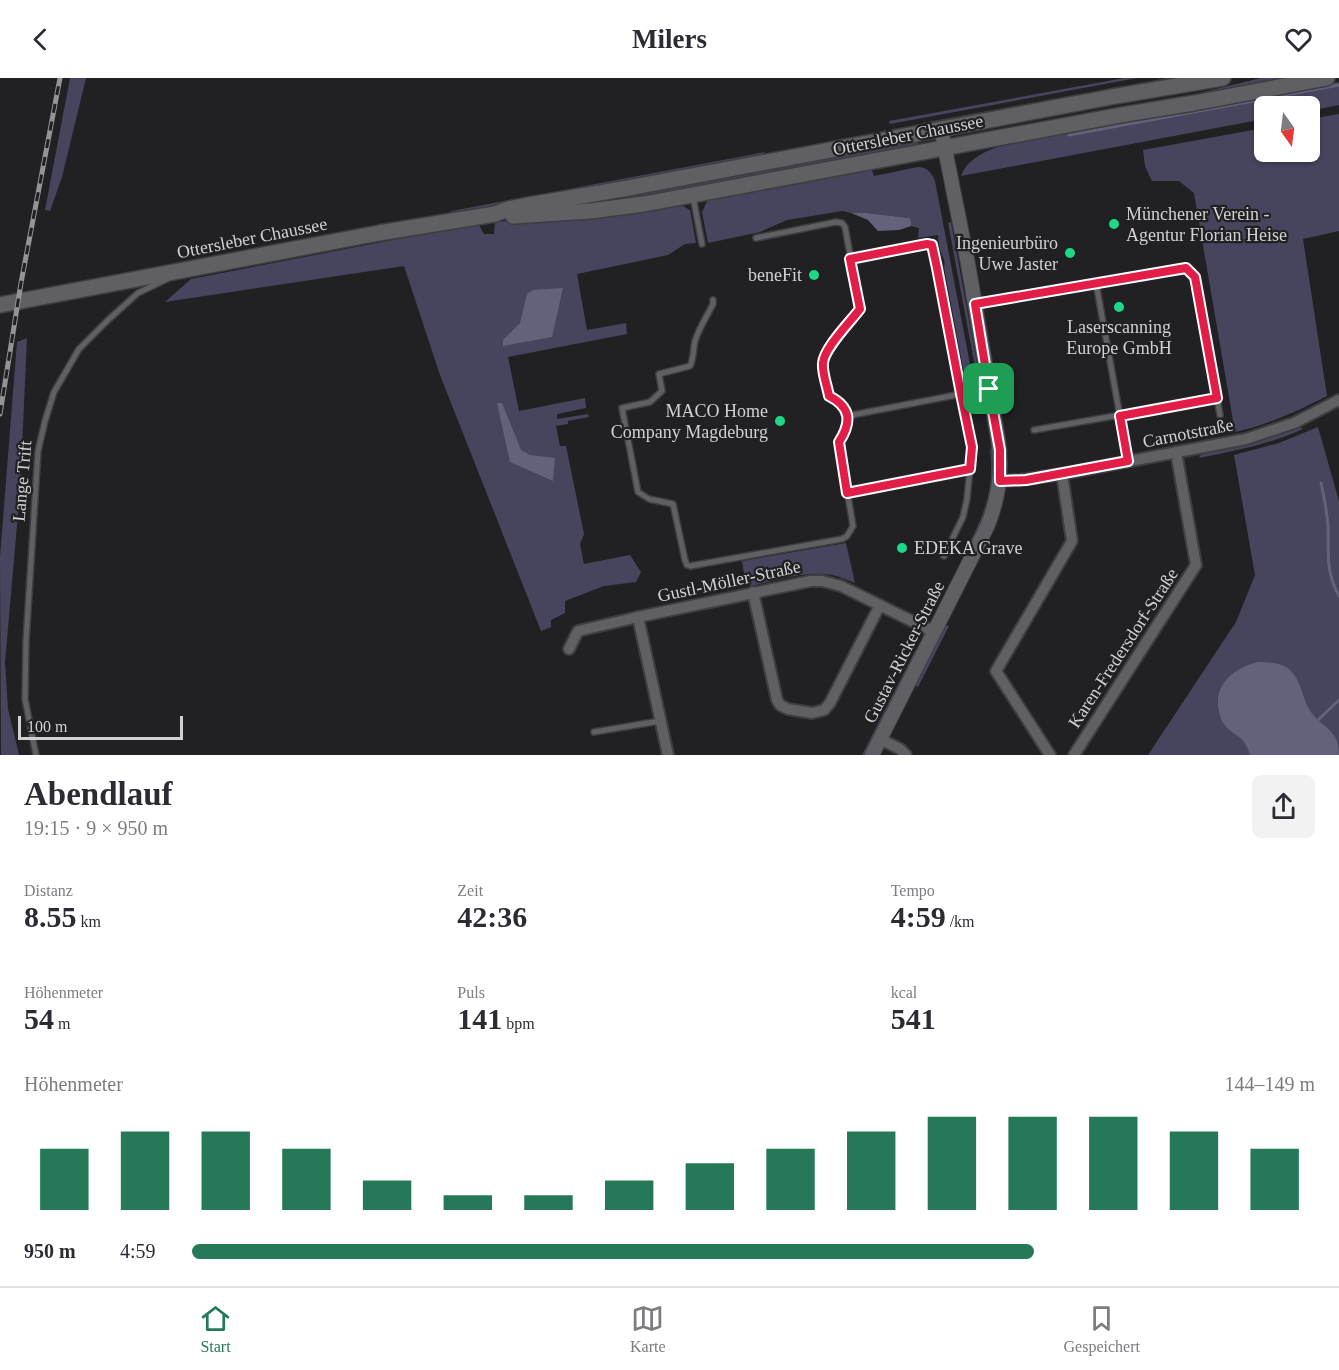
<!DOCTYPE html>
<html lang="de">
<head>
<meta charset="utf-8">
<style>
  :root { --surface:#fff; --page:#f2f2f3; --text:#2b2b33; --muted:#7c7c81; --line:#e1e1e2; --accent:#257959 }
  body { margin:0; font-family:"Times New Roman",serif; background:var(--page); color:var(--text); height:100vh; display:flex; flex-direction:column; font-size:22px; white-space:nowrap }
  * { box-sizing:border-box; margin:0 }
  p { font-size:20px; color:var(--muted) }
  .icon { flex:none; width:33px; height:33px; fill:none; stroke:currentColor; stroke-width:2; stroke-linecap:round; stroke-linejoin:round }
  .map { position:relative; height:677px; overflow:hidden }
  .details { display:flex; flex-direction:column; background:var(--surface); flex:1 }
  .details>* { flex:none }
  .needle { width:39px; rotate:166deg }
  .buttons { position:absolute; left:1254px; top:18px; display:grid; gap:12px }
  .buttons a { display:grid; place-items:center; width:66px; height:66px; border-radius:9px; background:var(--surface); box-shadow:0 2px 4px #0004; font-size:30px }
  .scale { position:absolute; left:18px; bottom:15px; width:165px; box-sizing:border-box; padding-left:6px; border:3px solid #d1d1d3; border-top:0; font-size:16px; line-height:21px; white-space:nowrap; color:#d1d1d3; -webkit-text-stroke:4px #212124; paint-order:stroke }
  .pin { position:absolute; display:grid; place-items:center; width:51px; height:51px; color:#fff; margin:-26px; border-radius:12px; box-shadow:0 3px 9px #0006 }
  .round { display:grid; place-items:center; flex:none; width:63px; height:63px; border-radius:9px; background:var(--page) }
  .headline { display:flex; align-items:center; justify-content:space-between; height:102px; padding:0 24px }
  h1 { font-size:33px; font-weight:700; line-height:45px }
  .metrics { display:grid; grid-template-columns:repeat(3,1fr); gap:9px; height:102px; padding:6px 24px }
  .metrics div { display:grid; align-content:center }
  .metrics b { font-size:30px; font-weight:700 }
  .metrics small { font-size:16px; font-weight:400 }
  .metrics p { font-size:16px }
  .chart { height:168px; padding:12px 24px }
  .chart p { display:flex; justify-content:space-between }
  .chart svg { width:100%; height:108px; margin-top:6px; stroke:var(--accent); stroke-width:6 }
  ul { padding:0 24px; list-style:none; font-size:20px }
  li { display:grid; grid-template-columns:96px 72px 1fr; align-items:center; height:45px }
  li i { height:15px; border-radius:8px; background:var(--accent) }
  header { display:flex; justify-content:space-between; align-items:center; height:78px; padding:0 24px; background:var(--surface); font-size:27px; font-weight:700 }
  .tab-bar { display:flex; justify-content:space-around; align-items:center; height:84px; border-top:2px solid var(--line); background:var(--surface); font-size:16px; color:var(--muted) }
  .tab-bar a { display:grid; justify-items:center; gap:3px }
  .tab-bar .on { color:var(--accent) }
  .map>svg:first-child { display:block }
  .green { fill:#47455d }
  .water { fill:#64617c }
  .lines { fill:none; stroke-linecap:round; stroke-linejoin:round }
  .stream { stroke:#64617c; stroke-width:3 }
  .service-casing { stroke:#3e3e40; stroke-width:8 }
  .minor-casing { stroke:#3e3e40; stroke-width:14 }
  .tertiary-casing { stroke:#3e3e40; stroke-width:16 }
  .secondary-casing { stroke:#3e3e40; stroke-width:18 }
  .service { stroke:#606064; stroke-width:5 }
  .minor { stroke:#606064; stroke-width:10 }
  .tertiary { stroke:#606064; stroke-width:14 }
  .secondary { stroke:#606064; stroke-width:15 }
  .rail-casing { stroke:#949496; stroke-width:5 }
  .rail { stroke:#212124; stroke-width:3; stroke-dasharray:9; stroke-linecap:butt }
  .route-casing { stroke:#fff; stroke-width:12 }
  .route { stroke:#e11d48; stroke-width:8 }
  .poi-dot { fill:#1ed887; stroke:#212124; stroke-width:2 }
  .labels { text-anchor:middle; stroke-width:4.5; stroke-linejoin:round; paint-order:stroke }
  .street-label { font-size:18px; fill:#d1d1d3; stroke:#212124 }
  .poi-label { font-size:18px; fill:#d1d1d3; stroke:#212124; text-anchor:end }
</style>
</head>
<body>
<header><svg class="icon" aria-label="back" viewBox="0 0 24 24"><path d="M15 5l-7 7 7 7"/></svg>Milers<svg class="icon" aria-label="heart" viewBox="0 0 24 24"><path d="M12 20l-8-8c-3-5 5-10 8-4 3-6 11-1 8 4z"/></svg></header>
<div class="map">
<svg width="1339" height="677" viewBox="0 0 1339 677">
  <rect width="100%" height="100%" fill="#212124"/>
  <g class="green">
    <polygon points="70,0 86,0 62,99 50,133 45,132"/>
    <polygon points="1124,0 1137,0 890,46 889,43"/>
    <polygon points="1168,0 1191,0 922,49 922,45"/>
    <polygon points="1261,0 1296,0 966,59 1096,33 1187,18"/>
    <path d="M1339,4v23l-29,6v-5h-46v13l-303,57c7,-19 30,-28 49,-32l2,-3 171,-30z"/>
    <path d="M1339,36v117l-36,8 24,157c-29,15 -60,29 -92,36l-41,-239 -15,-12h-27l-7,-15 -2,-16 121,-22v24h46v-33z"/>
    <polygon points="917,61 919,69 606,126 539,130"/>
    <polygon points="765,74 761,79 449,138 446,136 452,133"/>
    <path d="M918,89c9,0 14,6 17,14l38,199 -7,4 -22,-117c2,-7 -2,-11 -4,-17 -1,-5 -2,-10 -2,-15l-20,3 1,-10 -8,-2v-5l-3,-3 -40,-5h-17l-9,-2 -55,9 -27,12 -52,11 -6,-31 6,-13 163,-31 3,8z"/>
    <polygon points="681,127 690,132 696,165 685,166 668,177 577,196 587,252 626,245 627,256 508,279 519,333 585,320 586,330 557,336 557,341 588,336 589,339 568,343 568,346 556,348 560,368 566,368 584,456 580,466 584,486 630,477 641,494 636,504 604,508 565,523 565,535 551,542 551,549 541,553 440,297 404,188 165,224 191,201 418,157 432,153 479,147 484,156 494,156 495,144"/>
    <polygon points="951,144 978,291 978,296 976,294 948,145"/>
    <polygon points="27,260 20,413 5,584 8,631 19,677 1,677 0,479 17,264"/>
    <path d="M1300,349l3,2c-33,15 -68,22 -104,29l3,-5c34,-6 66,-13 98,-26z"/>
    <polygon points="1318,349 1339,423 1339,677 1148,677 1236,544 1255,497 1234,377 1279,365"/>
    <path d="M992,370c4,17 1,47 -6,64 -5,15 -13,29 -19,43l-3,-1c19,-37 31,-62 26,-105z"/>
    <path d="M846,465l9,40c-10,-4 -21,-9 -32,-9 -22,-2 -50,7 -72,12l-6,-7 -3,-18z"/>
    <polygon points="945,547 949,548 918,609 915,607"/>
    <polygon points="916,571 915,579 865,677 862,677"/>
  </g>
  <g class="water">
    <polygon points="851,135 867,135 909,140 911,143 911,148 899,152 878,153 868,142"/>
    <polygon points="563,210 552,259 503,268 503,262 520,245 527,216 533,212"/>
    <polygon points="497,325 502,325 521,372 530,377 555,380 553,403 510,384"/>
    <path d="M1258,584c11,0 24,1 32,8 11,10 12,27 19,39 12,20 30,18 30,46h-89c-7,-23 -16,-17 -26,-31 -4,-5 -5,-12 -6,-18 -2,-25 19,-39 40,-44z"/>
  </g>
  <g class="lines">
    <g class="stream">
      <polyline points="1069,57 1339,7"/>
      <path d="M1321,405c3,14 6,29 7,43 1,28 -3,44 11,70"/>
      <polyline points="1318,642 1339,622"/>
    </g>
    <g class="service-casing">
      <g id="service">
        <polyline points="693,119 702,166"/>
        <polyline points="851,181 927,166 930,166 933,170 972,369 967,421 963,439 944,478"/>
        <polyline points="1096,205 1128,383"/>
        <path d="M713,222v4c-6,12 -14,24 -18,37 -2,9 -1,17 -5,25l-31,8 3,17 -12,11 -28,6 16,84 11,7 24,5 12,56 2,5 3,1 152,-27 5,-3 6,-10 -14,-84c13,-19 12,-35 -10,-46 -2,-11 -7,-23 -6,-33 1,-15 28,-42 37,-54l-15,-82 -3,-4 -6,-1 -80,16"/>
        <polyline points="977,226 1186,190 1195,199 1217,320 1034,352"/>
        <polyline points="1217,320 1220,337"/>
        <polyline points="847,338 987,311"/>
        <polyline points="847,415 971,391"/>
        <polyline points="594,654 660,643"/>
        <polyline points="36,677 25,621 26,563 38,373 45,343 54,314 79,271 108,242 138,215 167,201"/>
      </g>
    </g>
    <g class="minor-casing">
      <g id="minor">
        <polyline points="1000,403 1020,402 1062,396 1246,361 1294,345 1339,322"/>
        <polyline points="753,514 777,622 780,627 788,631 812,635 824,632 830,625 880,527"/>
        <polyline points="638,539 668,677"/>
        <polyline points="569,571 578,553 638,539 811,503 822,503 841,508 934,554"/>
        <polyline points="880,661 900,671 906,677"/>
        <polyline points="1050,677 996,593 1072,463 1062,396"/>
        <polyline points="1074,677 1196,487 1176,374"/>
      </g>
    </g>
    <g class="tertiary-casing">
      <path id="tertiary" d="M872,677l115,-228c12,-29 16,-57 11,-88l-30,-175 -27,-135"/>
    </g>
    <g class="secondary-casing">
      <g id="secondary">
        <polyline points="513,138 590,133 644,126 1121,37 1194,25 1327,0"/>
        <polyline points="0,227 379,155 495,136 508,131 528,127 623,111 1111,19 1223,0"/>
      </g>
    </g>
    <use href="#service" class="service"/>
    <use href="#minor" class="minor"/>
    <use href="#tertiary" class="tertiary"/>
    <use href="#secondary" class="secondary"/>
    <g class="rail-casing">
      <polyline id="rail" points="0,336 21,205 60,0"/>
    </g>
    <use href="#rail" class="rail"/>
  </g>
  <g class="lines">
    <g class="route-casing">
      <path id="route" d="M989,311l11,61v31l26,-1 102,-19 -8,-45 97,-18 -22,-121 -9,-9 -211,36 14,85 -28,5 -24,-126 -5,-23 -5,-1 -77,15 10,50c-9,12 -36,39 -37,54 -1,10 4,22 6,33 22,11 23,26 10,46l8,51 123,-24 2,-22 -11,-53 28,-5"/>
    </g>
    <use href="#route" class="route"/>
  </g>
  <g class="poi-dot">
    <circle cx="1114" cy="146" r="6"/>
    <circle cx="1070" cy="175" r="6"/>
    <circle cx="814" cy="197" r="6"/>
    <circle cx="1119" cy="229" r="6"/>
    <circle cx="780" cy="343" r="6"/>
    <circle cx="902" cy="470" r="6"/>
  </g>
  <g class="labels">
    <g class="street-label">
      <text transform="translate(908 57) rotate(-11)" y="6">Ottersleber Chaussee</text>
      <text transform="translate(252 160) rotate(-11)" y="6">Ottersleber Chaussee</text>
      <text transform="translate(1188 355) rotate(-11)" y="6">Carnotstraße</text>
      <text transform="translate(22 403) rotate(-85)" y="6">Lange Trift</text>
      <text transform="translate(729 503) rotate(-12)" y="6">Gustl-Möller-Straße</text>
      <text transform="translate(1123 570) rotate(-57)" y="6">Karen-Fredersdorf-Straße</text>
      <text transform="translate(904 574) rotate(-63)" y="6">Gustav-Ricker-Straße</text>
    </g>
    <g class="poi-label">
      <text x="1126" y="142" text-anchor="start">Münchener Verein -<tspan x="1126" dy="21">Agentur Florian Heise</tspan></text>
      <text x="1058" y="171">Ingenieurbüro<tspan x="1058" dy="21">Uwe Jaster</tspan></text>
      <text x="802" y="203">beneFit</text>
      <text x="1119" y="255" text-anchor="middle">Laserscanning<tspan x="1119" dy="21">Europe GmbH</tspan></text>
      <text x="768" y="339">MACO Home<tspan x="768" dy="21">Company Magdeburg</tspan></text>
      <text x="914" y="476" text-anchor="start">EDEKA Grave</text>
    </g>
  </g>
</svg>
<div class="buttons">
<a><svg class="needle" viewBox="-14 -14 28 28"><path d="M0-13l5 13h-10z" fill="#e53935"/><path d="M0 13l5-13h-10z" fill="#7c7c81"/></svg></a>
</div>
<div class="scale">100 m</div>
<div class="pin" style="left:989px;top:311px;background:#1e9e55"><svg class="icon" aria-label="arrive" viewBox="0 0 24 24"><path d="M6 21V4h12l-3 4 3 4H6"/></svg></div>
</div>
<section class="details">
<div class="headline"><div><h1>Abendlauf</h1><p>19:15 · 9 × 950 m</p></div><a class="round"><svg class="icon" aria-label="share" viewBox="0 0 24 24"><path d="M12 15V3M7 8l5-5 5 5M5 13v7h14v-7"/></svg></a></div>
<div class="metrics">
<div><p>Distanz</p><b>8.55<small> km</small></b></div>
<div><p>Zeit</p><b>42:36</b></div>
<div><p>Tempo</p><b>4:59<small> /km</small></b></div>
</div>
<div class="metrics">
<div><p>Höhenmeter</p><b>54<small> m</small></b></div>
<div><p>Puls</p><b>141<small> bpm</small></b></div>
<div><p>kcal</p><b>541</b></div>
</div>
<div class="chart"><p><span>Höhenmeter</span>144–149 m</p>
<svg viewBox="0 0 160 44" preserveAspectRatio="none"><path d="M5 44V19M15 44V12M25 44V12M35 44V19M45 44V32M55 44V38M65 44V38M75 44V32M85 44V25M95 44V19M105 44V12M115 44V6M125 44V6M135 44V6M145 44V12M155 44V19"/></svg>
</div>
<ul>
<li><b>950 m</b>4:59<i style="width:75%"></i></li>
</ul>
</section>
<nav class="tab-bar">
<a class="on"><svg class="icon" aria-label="home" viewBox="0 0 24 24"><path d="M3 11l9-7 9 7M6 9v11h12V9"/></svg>Start</a>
<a><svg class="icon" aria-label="map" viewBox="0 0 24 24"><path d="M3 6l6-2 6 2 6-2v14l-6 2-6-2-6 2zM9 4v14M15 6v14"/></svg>Karte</a>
<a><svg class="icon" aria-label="saved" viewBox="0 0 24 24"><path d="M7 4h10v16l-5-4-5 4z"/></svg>Gespeichert</a>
</nav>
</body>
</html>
